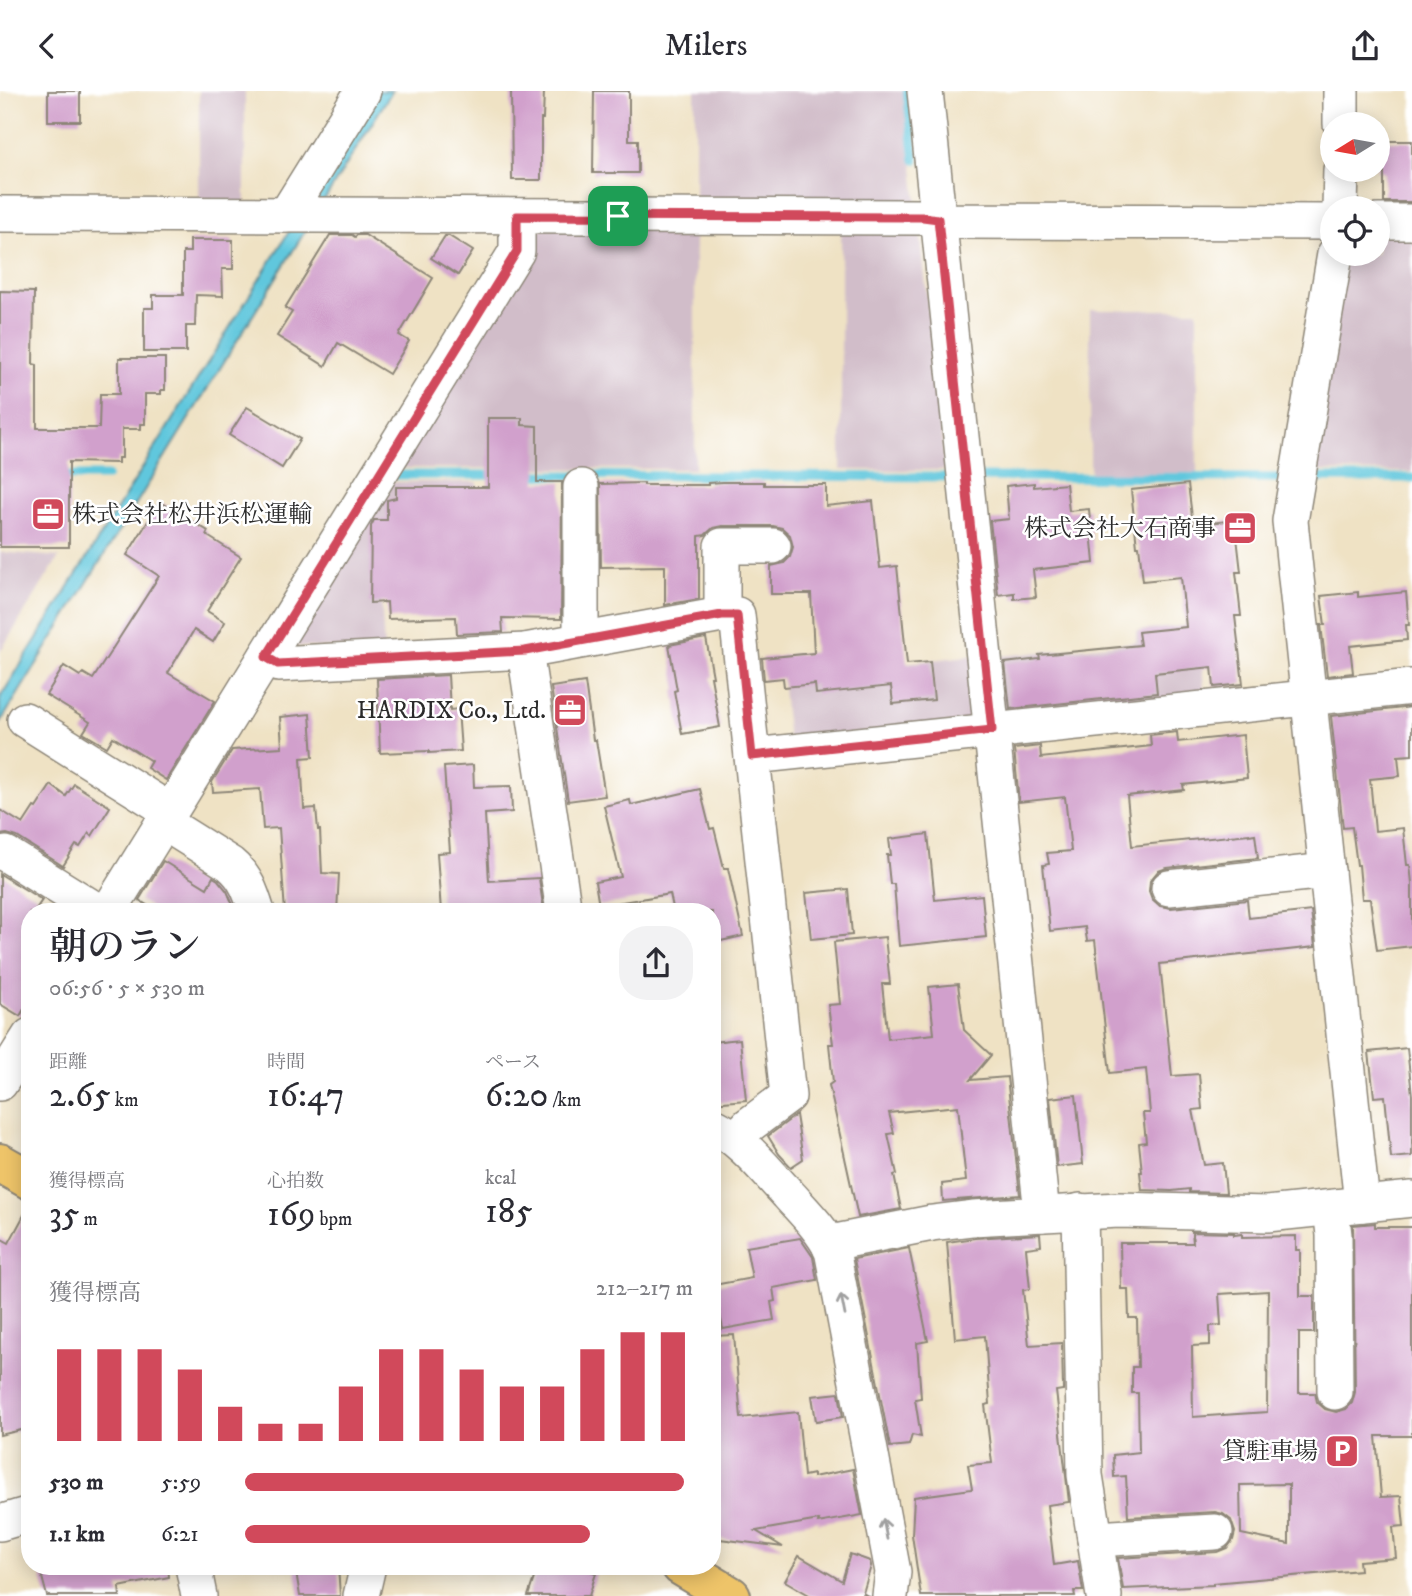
<!DOCTYPE html>
<html lang="ja">
<head>
<meta charset="utf-8">
<style>
  :root { --surface:#fff; --page:#f2f2f3; --text:#2b2b33; --muted:#7c7c81; --accent:#d1495b }
  body { margin:0; font-family:"IM FELL DW Pica","Noto Serif JP",serif; background:var(--page); color:var(--text); height:100vh; display:flex; flex-direction:column; font-size:26px; white-space:nowrap }
  * { box-sizing:border-box; margin:0 }
  p { font-size:23px; color:var(--muted) }
  .icon { flex:none; width:38px; height:38px; fill:none; stroke:currentColor; stroke-width:2; stroke-linecap:round; stroke-linejoin:round }
  .map { position:relative; flex:1; overflow:hidden }
  .sheet { position:absolute; left:21px; top:812px; width:700px; height:672px; display:flex; flex-direction:column; background:var(--surface); border-radius:28px; box-shadow:0 4px 18px #0003 }
  .sheet>* { flex:none }
  .needle { width:46px; rotate:259deg }
  .fabs { position:absolute; left:1320px; top:21px; display:grid; gap:14px }
  .fabs a { display:grid; place-items:center; width:70px; height:70px; border-radius:50%; background:var(--surface); box-shadow:0 4px 18px #0003; font-size:35px }
  .pin { position:absolute; display:grid; place-items:center; width:60px; height:60px; color:#fff; margin:-30px; border-radius:14px; box-shadow:0 4px 10px #0006 }
  .round { display:grid; place-items:center; flex:none; width:74px; height:74px; border-radius:28px; background:var(--page) }
  .summary { display:flex; align-items:center; justify-content:space-between; height:119px; padding:0 28px }
  h1 { font-size:38px; font-weight:600; line-height:52px }
  .figures { display:grid; grid-template-columns:repeat(3,1fr); gap:10px; height:119px; padding:7px 28px }
  .figures div { display:grid; align-content:center }
  .figures b { font-size:35px; font-weight:600 }
  .figures small { font-size:19px; font-weight:400 }
  .figures p { font-size:19px }
  .chart { height:196px; padding:14px 28px }
  .chart p { display:flex; justify-content:space-between }
  .chart svg { width:100%; height:126px; margin-top:7px; stroke:var(--accent); stroke-width:6 }
  ul { padding:0 28px; list-style:none; font-size:23px }
  li { display:grid; grid-template-columns:112px 84px 1fr; align-items:center; height:52px }
  li i { height:18px; border-radius:9px; background:var(--accent) }
  header { display:flex; justify-content:space-between; align-items:center; height:91px; padding:0 28px; background:var(--surface); font-size:32px; font-weight:600 }
  .map>svg:first-child { display:block }
  .industrial { fill:#d1bdc9 }
  .water { fill:#60c7dd; stroke:#467984; stroke-width:2 }
  .lines { fill:none; stroke-linecap:round; stroke-linejoin:round }
  .stream { stroke:#60c7dd; stroke-width:9 }
  .building { fill:#d1a0cc; fill-rule:evenodd }
  .minor-casing { stroke:#8d8678; stroke-width:38 }
  .highway-casing { stroke:#8d8678; stroke-width:42 }
  .minor { stroke:#fff; stroke-width:35 }
  .highway { stroke:#eec469; stroke-width:38 }
  .oneway { stroke:#a0a0a0 }
  .route-casing { stroke:#fff; stroke-width:14 }
  .route { stroke:#d1495b; stroke-width:9 }
  .labels { text-anchor:middle; stroke-width:5; stroke-linejoin:round; paint-order:stroke }
  .poi-label { font-size:24px; fill:#2b2b2b; stroke:#fff; text-anchor:end }
</style>
</head>
<body>
<header><svg class="icon" aria-label="back" viewBox="0 0 24 24"><path d="M15 5l-7 7 7 7"/></svg>Milers<svg class="icon" aria-label="share" viewBox="0 0 24 24"><path d="M12 15V3M7 8l5-5 5 5M5 13v7h14v-7"/></svg></header>
<div class="map">
<svg width="1412" height="1505" viewBox="0 0 1412 1505">
  <rect width="100%" height="100%" fill="#fff"/>
  <filter id="ink" filterUnits="userSpaceOnUse"><feTurbulence type="fractalNoise" baseFrequency=".0143" numOctaves="2"/><feDisplacementMap in="SourceGraphic" scale="14" xChannelSelector="R" yChannelSelector="G"/><feConvolveMatrix kernelMatrix="1 2 1 2 8 2 1 2 1" color-interpolation-filters="sRGB"/></filter>
  <filter id="wash" filterUnits="userSpaceOnUse"><feTurbulence type="fractalNoise" baseFrequency=".00686" numOctaves="4" result="noise"/><feDisplacementMap in="SourceGraphic" scale="28" xChannelSelector="R" yChannelSelector="G"/><feGaussianBlur stdDeviation="1.57" result="paint"/><feColorMatrix in="noise" values="0 0 0 0 0 0 0 0 0 0 0 0 0 0 0 0 0 1.4 0 .05"/><feComposite in="paint" operator="in"/></filter>
  <g filter="url(#wash)">
    <rect width="100%" height="100%" fill="#efe2c4"/>
    <g class="industrial">
      <rect x="199" y="0" width="46" height="113"/>
      <polygon points="695,0 905,0 917,113 695,112"/>
      <polygon points="538,138 695,138 695,378 395,377 538,146"/>
      <polygon points="841,139 920,139 945,379 841,379"/>
      <polygon points="1377,144 1412,144 1412,381 1309,380 1346,163 1377,163"/>
      <rect x="1090" y="219" width="107" height="163"/>
      <polygon points="387,391 477,391 477,480 380,485 384,559 285,555"/>
      <polygon points="0,461 59,466 0,561"/>
      <polygon points="1198,533 1205,607 998,628 991,566 1136,551 1136,540"/>
      <polygon points="864,556 867,576 978,564 985,629 788,650 780,565"/>
    </g>
    <polygon class="water" points="376,0 392,0 0,632 0,607"/>
    <g class="lines">
      <g class="stream">
        <polyline points="907,0 915,69"/>
        <polyline points="396,384 499,384"/>
        <polyline points="527,384 957,386"/>
        <polyline points="58,385 107,385"/>
        <polyline points="974,386 1287,387"/>
        <polyline points="1308,387 1412,387"/>
      </g>
    </g>
    <g id="blocks">
      <g class="building">
        <rect x="48" y="0" width="32" height="30"/>
        <polygon points="511,0 544,0 543,28 541,28 541,89 512,89"/>
        <polygon points="594,0 629,0 629,49 638,49 638,82 593,82"/>
        <polygon points="1377,50 1412,50 1412,111 1384,111 1384,80 1377,80"/>
        <polygon points="330,144 352,144 355,146 357,144 365,144 433,187 399,244 409,250 389,283 338,252 325,275 277,245 292,221 285,217"/>
        <polygon points="445,145 449,145 473,160 458,184 431,167"/>
        <polygon points="190,149 233,149 233,178 222,178 223,205 196,204 195,235 186,235 186,261 144,261 144,217 153,217 153,204 183,204 183,161 190,161"/>
        <polygon points="0,200 34,201 33,273 37,274 37,337 99,337 100,303 119,303 119,267 165,267 165,299 161,299 161,303 145,303 145,333 141,333 141,338 122,338 122,367 118,367 118,372 69,371 69,456 0,456"/>
        <polygon points="247,316 300,348 282,377 229,344"/>
        <polygon points="488,327 522,327 522,334 537,335 537,391 562,391 561,528 502,527 503,541 457,543 456,526 388,528 387,511 370,512 371,435 374,429 387,429 387,409 396,407 396,396 488,396"/>
        <polygon points="723,391 764,391 764,394 826,394 826,415 873,410 880,477 897,475 907,573 930,571 934,609 893,613 891,595 816,603 815,593 784,596 783,587 764,589 762,567 814,562 811,503 771,503 771,475 784,472 790,466 793,456 790,444 782,437 773,435 722,435 713,437 705,444 699,445 699,508 665,514 665,475 601,476 600,393 644,392 644,394 708,394 708,392"/>
        <polygon points="1034,392 1034,396 1066,393 1069,420 1089,418 1094,472 1033,479 1036,506 1014,508 1014,502 998,504 990,430 1009,428 1006,395"/>
        <polygon points="1188,393 1193,434 1235,429 1241,481 1236,481 1241,525 1235,525 1243,593 1214,596 1212,576 1155,582 1157,602 1010,618 1005,572 1040,568 1039,564 1140,554 1138,541 1186,536 1181,486 1143,490 1139,455 1137,455 1131,399"/>
        <polygon points="160,411 208,440 206,444 241,466 207,520 225,531 213,551 194,539 168,582 215,610 166,689 147,677 151,670 113,646 107,656 83,642 90,631 46,604 64,575 80,585 83,582 93,588 159,485 127,464"/>
        <polygon points="1358,501 1358,506 1406,501 1409,534 1406,534 1407,549 1350,555 1353,582 1327,585 1321,534 1325,534 1321,505"/>
        <polygon points="706,547 713,586 711,586 720,636 682,643 674,600 677,599 669,554"/>
        <polygon points="448,584 450,619 458,618 461,660 429,662 429,660 380,662 377,588"/>
        <polygon points="585,591 593,649 596,649 605,705 568,710 551,596"/>
        <polygon points="1412,616 1412,664 1398,665 1400,685 1370,688 1375,740 1403,737 1407,774 1410,774 1412,792 1412,855 1377,859 1370,808 1362,808 1359,774 1357,774 1352,736 1343,737 1331,625"/>
        <polygon points="310,623 313,666 301,667 304,718 316,717 318,739 320,739 322,782 339,783 337,821 285,821 279,737 263,738 260,698 213,701 212,691 232,659 282,656 280,626"/>
        <polygon points="1177,641 1178,651 1243,644 1247,687 1183,694 1184,699 1127,705 1132,755 1249,743 1249,744 1255,743 1258,767 1167,777 1158,780 1150,790 1149,800 1152,808 1160,815 1171,817 1247,809 1249,827 1311,820 1315,856 1160,873 1172,985 1199,983 1202,1018 1193,1019 1204,1074 1223,1072 1226,1102 1189,1101 1189,1098 1172,1100 1142,1099 1140,1081 1142,1081 1139,1052 1146,1051 1143,1022 1150,1022 1146,978 1110,982 1095,849 1087,850 1085,836 1050,840 1043,774 1049,773 1047,762 1071,760 1065,706 1019,711 1014,658 1040,655 1041,667 1151,655 1150,644"/>
        <polygon points="473,674 474,696 511,695 512,721 485,723 489,790 539,787 544,821 441,821 437,762 450,761 444,676"/>
        <polygon points="74,693 110,716 92,745 89,742 80,756 76,754 63,775 17,746 7,743 0,744 0,719 23,733 34,716 36,717 51,694 66,705"/>
        <polygon points="700,698 710,738 714,737 724,777 728,777 743,845 712,852 712,821 674,821 670,803 599,815 595,791 621,786 604,715 630,709 631,714"/>
        <polygon points="928,743 935,809 982,804 986,846 899,855 894,793 890,793 887,764 891,764 889,748"/>
        <polygon points="163,770 207,797 213,786 218,789 227,800 236,821 158,821 139,809"/>
        <polygon points="0,783 42,809 34,821 30,821 30,908 20,925 0,913"/>
        <polygon points="848,798 852,844 811,848 806,802"/>
        <polygon points="885,846 890,893 882,893 888,948 934,943 929,896 958,893 964,939 991,964 970,989 1007,986 1020,1104 943,1110 942,1093 966,1090 958,1015 889,1022 894,1042 888,1043 897,1083 894,1084 901,1118 858,1126 829,994 833,991 829,953 833,953 828,914 840,913 834,851"/>
        <polygon points="740,948 746,1009 712,1012 712,951"/>
        <polygon points="1407,957 1412,1004 1412,1065 1391,1067 1385,1005 1374,1006 1369,961"/>
        <polygon points="1076,1004 1083,1073 1057,1076 1050,1007"/>
        <polygon points="796,1024 803,1068 791,1076 779,1063 768,1045"/>
        <polygon points="30,1113 30,1243 25,1253 30,1274 30,1337 0,1344 0,1147 9,1152"/>
        <path d="M1375,1132v4h37v209h-36l5,61 20,-1 3,30 -11,1 3,31 -37,3 1,9 -147,13v2l-90,4 -5,-31 99,-6 10,-4 6,-8 2,-8 -4,-12 -8,-6 -8,-2 -87,5 -2,-41 -12,1 -1,-22 26,-3 -1,-59h-6v-26h6l-1,-49h-8l-1,-29h-7l-1,-46h73l-1,-11 42,1v2l8,-1v3l54,-1v14h4v46h14v37h-15v60h16l2,9 8,7 11,3 10,-3 6,-6 3,-11 -2,-167zM1268,1200l-1,121 -74,5 -1,-71 18,-1v-19l11,-1 -2,-31zM1289,1393v60l-48,-10 -1,-49z"/>
        <polygon points="1040,1143 1041,1155 1026,1157 1030,1198 1023,1199 1029,1254 1062,1252 1063,1299 1056,1300 1069,1411 1047,1414 1054,1474 1078,1470 1083,1500 1074,1500 1075,1505 921,1505 912,1444 914,1406 972,1398 968,1374 992,1372 985,1314 990,1313 985,1245 955,1248 947,1151 975,1147"/>
        <polygon points="800,1147 813,1166 817,1189 773,1197 775,1210 771,1211 774,1229 723,1238 714,1194 752,1187 746,1156"/>
        <polygon points="909,1157 928,1250 917,1252 921,1307 915,1308 921,1346 912,1344 909,1354 890,1356 854,1168"/>
        <polygon points="734,1244 741,1327 798,1321 804,1385 813,1383 813,1386 853,1378 862,1424 818,1432 819,1429 756,1440 783,1456 712,1447 712,1245"/>
        <polygon points="839,1302 843,1326 816,1330 812,1305"/>
        <polygon points="850,1463 870,1470 871,1475 863,1502 868,1505 811,1505 785,1490 799,1465 842,1490"/>
        <polygon points="39,1475 168,1475 169,1486 119,1496 120,1505 47,1505"/>
        <polygon points="295,1475 338,1475 340,1505 300,1505"/>
        <polygon points="538,1475 577,1475 596,1482 589,1505 528,1505"/>
      </g>
    </g>
  </g>
  <g filter="url(#ink)">
    <use href="#blocks" fill-opacity="0" stroke="#8d8678" stroke-width="2"/>
    <g class="lines">
      <g class="minor-casing">
        <g id="minor">
          <polyline points="925,0 1042,1123"/>
          <polyline points="1341,33 1341,0"/>
          <polyline points="1340,117 1341,79"/>
          <polyline points="0,123 923,126 953,130 1332,131"/>
          <polyline points="286,124 363,0"/>
          <polyline points="1377,131 1412,131"/>
          <polyline points="1335,163 1290,430 1362,1113"/>
          <polyline points="581,396 581,535 584,549"/>
          <polyline points="722,524 722,455 773,455"/>
          <polyline points="525,560 564,821"/>
          <polyline points="266,566 278,573 525,560 722,524 737,524 788,1005 749,1034 736,1048"/>
          <polyline points="25,629 170,720"/>
          <polyline points="752,665 1412,596"/>
          <path d="M163,731l67,42c16,13 21,29 27,48"/>
          <polyline points="6,763 99,821"/>
          <polyline points="1169,797 1327,780"/>
          <polyline points="108,821 517,160 517,125"/>
          <polyline points="0,992 30,945"/>
          <path d="M712,1034c31,15 52,44 76,69 16,18 33,34 44,56l61,322 -3,24"/>
          <polyline points="1331,1117 1334,1144 1335,1301"/>
          <polyline points="1080,1120 1085,1384 1104,1505"/>
          <polyline points="830,1156 841,1150 932,1132 973,1127 1119,1119 1267,1123 1412,1108"/>
          <polyline points="0,1432 30,1423"/>
          <polyline points="1095,1448 1215,1441"/>
          <polyline points="193,1475 199,1505"/>
          <polyline points="361,1505 368,1475"/>
        </g>
      </g>
      <g class="highway-casing">
        <g id="highway">
          <polyline points="0,1072 30,1089"/>
          <polyline points="681,1475 731,1505"/>
        </g>
      </g>
      <use href="#minor" class="minor"/>
      <use href="#highway" class="highway"/>
    </g>
    <defs><path id="oneway-shaft" d="M-6 0H5M1.5-3L5.5 0L1.5 3" fill="none" stroke-width="1.6" stroke-linecap="round" stroke-linejoin="round" transform="scale(1.75)"/></defs>
    <g class="oneway">
      <use href="#oneway-shaft" transform="translate(843 1214) rotate(-101)"/>
      <use href="#oneway-shaft" transform="translate(885 1438) rotate(-101)"/>
    </g>
  </g>
  <g class="lines" filter="url(#ink)">
    <g class="route-casing">
      <polygon id="route" points="517,125 923,126 938,128 992,639 752,665 737,524 722,524 525,560 278,573 266,566 517,160"/>
    </g>
    <use href="#route" class="route"/>
  </g>
  <defs>
    <g id="office-square" transform="scale(1.75)"><rect x="-9" y="-9" width="18" height="18" rx="4" fill="#d1495b" stroke="#fff"/><path d="M-6-3h4V-5.5h4V-3h4V5H-6ZM-1-4.5V-3h2v-1.5ZM-6 0V1H6V0Z" fill="#fff"/></g>
    <g id="parking-square" transform="scale(1.75)"><rect x="-9" y="-9" width="18" height="18" rx="4" fill="#d1495b" stroke="#fff"/><path d="M-3.5-5.5H1a3.5 3.5 0 0 1 0 7H-1V5.5H-3.5ZM-1-3.4V-.6H.8a1.4 1.4 0 0 0 0-2.8Z" fill="#fff"/></g>
  </defs>
  <g fill-rule="evenodd">
    <use href="#office-square" x="48" y="423"/>
    <use href="#office-square" x="1240" y="437"/>
    <use href="#office-square" x="570" y="619"/>
    <use href="#parking-square" x="1342" y="1360"/>
  </g>
  <g class="labels">
    <g class="poi-label">
      <text x="72" y="431" text-anchor="start">株式会社松井浜松運輸</text>
      <text x="1216" y="445">株式会社大石商事</text>
      <text x="546" y="627">HARDIX Co., Ltd.</text>
      <text x="1318" y="1368">貸駐車場</text>
    </g>
  </g>
</svg>
<div class="fabs">
<a><svg class="needle" viewBox="-14 -14 28 28"><path d="M0-13l5 13h-10z" fill="#e53935"/><path d="M0 13l5-13h-10z" fill="#7c7c81"/></svg></a>
<a><svg class="icon" aria-label="locate" viewBox="0 0 24 24"><circle cx="12" cy="12" r="6"/><path d="M12 2v4M12 18v4M2 12h4M18 12h4"/></svg></a>
</div>
<div class="pin" style="left:618px;top:125px;background:#1e9e55"><svg class="icon" aria-label="arrive" viewBox="0 0 24 24"><path d="M6 21V4h12l-3 4 3 4H6"/></svg></div>
<section class="sheet">
<div class="summary"><div><h1>朝のラン</h1><p>06:56 · 5 × 530 m</p></div><a class="round"><svg class="icon" aria-label="share" viewBox="0 0 24 24"><path d="M12 15V3M7 8l5-5 5 5M5 13v7h14v-7"/></svg></a></div>
<div class="figures">
<div><p>距離</p><b>2.65<small> km</small></b></div>
<div><p>時間</p><b>16:47</b></div>
<div><p>ペース</p><b>6:20<small> /km</small></b></div>
</div>
<div class="figures">
<div><p>獲得標高</p><b>35<small> m</small></b></div>
<div><p>心拍数</p><b>169<small> bpm</small></b></div>
<div><p>kcal</p><b>185</b></div>
</div>
<div class="chart"><p><span>獲得標高</span>212–217 m</p>
<svg viewBox="0 0 160 44" preserveAspectRatio="none"><path d="M5 44V12M15 44V12M25 44V12M35 44V19M45 44V32M55 44V38M65 44V38M75 44V25M85 44V12M95 44V12M105 44V19M115 44V25M125 44V25M135 44V12M145 44V6M155 44V6"/></svg>
</div>
<ul>
<li><b>530 m</b>5:59<i style="width:98%"></i></li>
<li><b>1.1 km</b>6:21<i style="width:77%"></i></li>
</ul>
</section>
</div>
</body>
</html>
